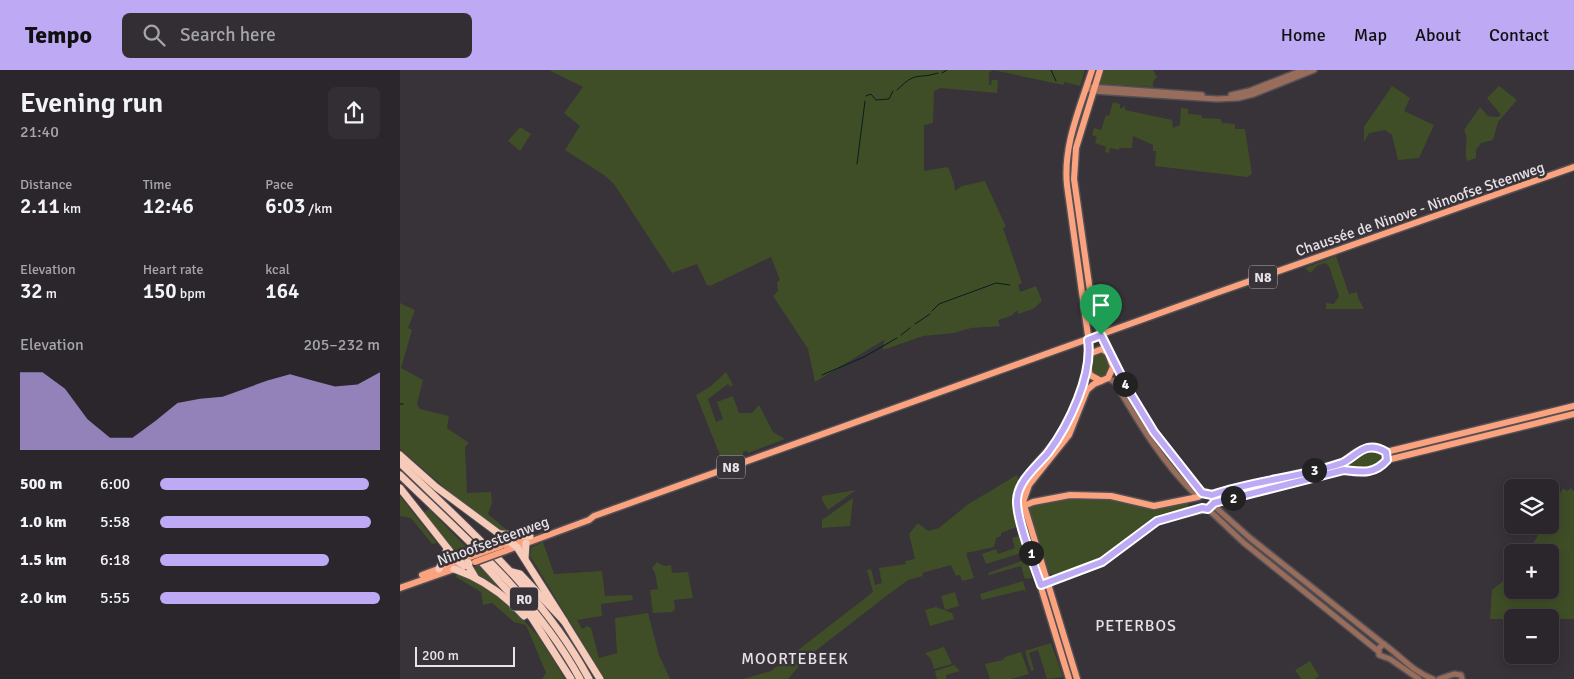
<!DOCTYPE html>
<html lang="en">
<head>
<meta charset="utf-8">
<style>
  :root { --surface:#2a262b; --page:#322e33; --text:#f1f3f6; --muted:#a5a5a9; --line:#464347; --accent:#bea9f5 }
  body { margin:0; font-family:Signika,sans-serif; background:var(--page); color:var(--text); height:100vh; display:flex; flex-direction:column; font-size:19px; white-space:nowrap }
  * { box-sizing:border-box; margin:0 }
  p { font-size:16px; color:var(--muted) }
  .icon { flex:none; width:28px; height:28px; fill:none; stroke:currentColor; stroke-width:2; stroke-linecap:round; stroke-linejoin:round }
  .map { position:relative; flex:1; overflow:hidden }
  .side { display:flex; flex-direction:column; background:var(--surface); width:400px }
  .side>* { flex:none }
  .fabs { position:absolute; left:1104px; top:409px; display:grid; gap:10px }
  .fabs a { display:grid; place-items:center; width:55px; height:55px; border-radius:8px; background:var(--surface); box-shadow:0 2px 12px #0003,0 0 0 1px var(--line); font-size:25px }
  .scale { position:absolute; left:15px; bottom:12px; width:100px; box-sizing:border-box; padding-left:5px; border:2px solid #e6e2e7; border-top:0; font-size:14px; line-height:18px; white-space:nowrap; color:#e6e2e7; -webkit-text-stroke:4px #383239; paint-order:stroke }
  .pin { position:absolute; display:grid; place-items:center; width:42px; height:42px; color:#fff; margin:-51px -21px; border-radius:50% 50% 50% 0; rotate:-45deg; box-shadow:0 0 5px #0007 }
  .pin .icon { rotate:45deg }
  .km { position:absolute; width:25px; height:25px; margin:-12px; border-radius:50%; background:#222; color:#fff; font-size:14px; line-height:25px; text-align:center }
  .round { display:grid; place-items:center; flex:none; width:52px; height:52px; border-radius:8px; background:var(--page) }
  .headline { display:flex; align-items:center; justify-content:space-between; height:85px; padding:0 20px }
  h1 { font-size:28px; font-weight:600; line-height:38px }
  .stats { display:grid; grid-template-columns:repeat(3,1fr); gap:8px; height:85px; padding:5px 20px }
  .stats div { display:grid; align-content:center }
  .stats b { font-size:21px; font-weight:600 }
  .stats small { font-size:14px; font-weight:400 }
  .stats p { font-size:14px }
  .chart { height:140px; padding:10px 20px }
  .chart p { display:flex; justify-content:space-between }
  .chart svg { width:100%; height:90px; margin-top:5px; fill:var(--accent); opacity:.7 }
  ul { padding:0 20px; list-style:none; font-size:16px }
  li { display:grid; grid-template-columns:80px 60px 1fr; align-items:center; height:38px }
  li i { height:12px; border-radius:6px; background:var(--accent) }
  header { display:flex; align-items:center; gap:30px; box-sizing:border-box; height:70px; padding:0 25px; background:var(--accent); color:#111 }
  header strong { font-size:24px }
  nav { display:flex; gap:28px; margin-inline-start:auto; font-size:18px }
  .search { width:350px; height:45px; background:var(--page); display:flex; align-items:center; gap:12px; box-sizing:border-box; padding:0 18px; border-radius:8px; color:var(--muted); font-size:19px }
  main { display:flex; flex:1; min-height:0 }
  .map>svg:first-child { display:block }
  .green { fill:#3f4e27 }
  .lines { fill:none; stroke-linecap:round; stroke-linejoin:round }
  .stream { stroke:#051e1f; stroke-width:1 }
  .minor-casing { stroke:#544e55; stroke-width:8 }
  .major-casing { stroke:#544e55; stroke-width:9 }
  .highway-casing { stroke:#544e55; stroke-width:9 }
  .minor { stroke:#986d5b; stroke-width:5 }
  .major { stroke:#faa37e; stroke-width:6 }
  .highway { stroke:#f6cbba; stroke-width:7 }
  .major-bridge-casing { stroke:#544e55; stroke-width:9; stroke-linecap:butt }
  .major-bridge { stroke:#faa37e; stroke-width:6 }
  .route-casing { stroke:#fff; stroke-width:10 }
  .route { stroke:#bea9f5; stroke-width:6 }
  .labels { text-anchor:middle; stroke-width:5; stroke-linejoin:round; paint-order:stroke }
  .shield { fill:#383239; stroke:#b2adb3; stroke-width:1 }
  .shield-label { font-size:14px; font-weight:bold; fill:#e6e2e7 }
  .street-label { font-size:15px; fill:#e6e2e7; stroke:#383239 }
  .neighbourhood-label { font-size:16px; letter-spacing:1px; fill:#e6e2e7; stroke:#383239 }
</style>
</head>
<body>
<header>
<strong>Tempo</strong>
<div class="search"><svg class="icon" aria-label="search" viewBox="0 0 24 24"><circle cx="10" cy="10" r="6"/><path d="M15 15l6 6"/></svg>Search here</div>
<nav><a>Home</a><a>Map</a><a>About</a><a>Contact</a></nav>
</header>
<main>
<section class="side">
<div class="headline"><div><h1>Evening run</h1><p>21:40</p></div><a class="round"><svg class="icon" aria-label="share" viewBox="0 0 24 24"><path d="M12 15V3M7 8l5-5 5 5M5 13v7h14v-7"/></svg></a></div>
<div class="stats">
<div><p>Distance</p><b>2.11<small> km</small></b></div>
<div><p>Time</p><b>12:46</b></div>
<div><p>Pace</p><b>6:03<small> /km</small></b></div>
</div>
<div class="stats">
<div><p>Elevation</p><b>32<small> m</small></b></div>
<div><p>Heart rate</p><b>150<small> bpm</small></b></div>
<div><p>kcal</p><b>164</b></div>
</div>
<div class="chart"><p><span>Elevation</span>205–232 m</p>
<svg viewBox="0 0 160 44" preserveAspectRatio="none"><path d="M0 44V6L10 6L20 14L30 29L40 38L50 38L60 30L70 21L80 19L90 18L100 14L110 10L120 7L130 10L140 13L150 12L160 6V44z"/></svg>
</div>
<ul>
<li><b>500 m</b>6:00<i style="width:95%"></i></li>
<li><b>1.0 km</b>5:58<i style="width:96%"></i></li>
<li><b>1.5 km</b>6:18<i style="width:77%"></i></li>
<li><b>2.0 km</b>5:55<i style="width:100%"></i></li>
</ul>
</section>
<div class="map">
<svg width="1174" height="609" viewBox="0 0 1174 609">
  <rect width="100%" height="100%" fill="#383239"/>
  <g class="green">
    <polygon points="149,0 685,0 680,16 665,12 663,15 593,0 589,3 589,15 591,15 592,10 598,10 597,23 540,18 534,21 533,53 524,55 524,101 548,97 554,113 555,121 562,116 585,111 606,157 603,158 622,213 618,215 620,222 636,216 642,231 633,239 618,244 617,240 611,246 598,250 600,256 571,258 554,263 523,266 483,280 484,270 415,312 408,279 373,226 378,221 377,212 380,210 371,187 310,216 307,215 297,194 272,203 214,114 204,105 165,80 180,56 164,43 183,17"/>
    <polygon points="705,0 753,0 757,7 753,12 753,17 700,14"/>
    <polygon points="992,16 1010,28 1004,41 1034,55 1019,88 998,90 992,65 985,60 969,63 964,72 964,57"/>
    <path d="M1099,16l18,14 -19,22 -5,18 -12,3 -5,7v8l-9,3c-4,-11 3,-20 -3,-31l16,-23 8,9 10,1 3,-2 -14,-17z"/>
    <polygon points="713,32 720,34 720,39 725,36 725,40 772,50 773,58 780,55 781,38 788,39 788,44 801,45 802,48 821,49 822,53 835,54 835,59 845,59 852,104 847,107 755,96 756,81 753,81 753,75 733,66 732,78 719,78 719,80 710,78 709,83 705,82 706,77 695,73 697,67 692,65 694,58 701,60 706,45 709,46"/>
    <polygon points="120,57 131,64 120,81 108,71"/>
    <polygon points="936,186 949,224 957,222 958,228 964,239 926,239 926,233 934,234 939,226 929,196 925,193 918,195 910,203 905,198"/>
    <polygon points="0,233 15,240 8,258 12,260 1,298 23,310 17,334 20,339 49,346 47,358 69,373 65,377 67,423 91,422 92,433 88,444 108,461 102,462 53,425 0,379"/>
    <polygon points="703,281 711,294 709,303 702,309 690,302 692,286"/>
    <polygon points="326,302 333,315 330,317 328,314 308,329 316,352 323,349 317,332 333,326 339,343 352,343 359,335 373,362 385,369 348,383 347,381 343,382 343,385 323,393 296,325 311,316"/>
    <path d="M967,380l12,1 7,5c-11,16 -21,16 -39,12l-1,-5z"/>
    <polygon points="617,405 619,412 613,429 619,456 601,463 601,466 596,468 594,477 566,483 574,508 562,511 560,505 556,506 551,495 522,503 523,506 508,510 485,527 405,589 388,609 343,609 371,601 473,522 467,500 471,499 475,515 482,513 479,498 506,494 505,491 515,489 509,464 518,453 528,461 539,458 567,435"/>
    <polygon points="1163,418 1167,421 1171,418 1174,421 1174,549 1090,549 1092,520 1112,504 1112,520 1150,520 1150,482 1129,482 1143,455 1150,455 1150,442"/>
    <polygon points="456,420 428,440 422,430 422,426"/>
    <polygon points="0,426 32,467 37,473 32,474 11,448 0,446"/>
    <polygon points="683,427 715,429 750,439 787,430 790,441 756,449 700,491 655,507 647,501 629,439 634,434"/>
    <polygon points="453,428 450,456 422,458 422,450"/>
    <polygon points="29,439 70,481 70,482 54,483 23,443"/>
    <polygon points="619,466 624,482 586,494 582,484 596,479 598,484 615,478 612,468"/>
    <polygon points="143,472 154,504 202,501 205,526 232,525 233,530 201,534 202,546 177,550 182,559 187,556 191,558 199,588 217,583 215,548 248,543 259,585 270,609 205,609 130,486 131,478"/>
    <polygon points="627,489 632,508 625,509 621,496 589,505 588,503"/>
    <polygon points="257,492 264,496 271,495 272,503 288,502 293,528 274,530 275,539 272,542 253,543 250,520 258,519 255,503 252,498"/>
    <polygon points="82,494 108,522 119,545 138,566 165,609 142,609 146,603 126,555 114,552 92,533 83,535 81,522 56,507 57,503"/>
    <polygon points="623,511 626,522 623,520 582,530 580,524"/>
    <polygon points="555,522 559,536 545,540 541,526"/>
    <polygon points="536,537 552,543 554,549 530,556 525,540"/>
    <polygon points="651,573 663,607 647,609 638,580 629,583 634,600 631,601 625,581"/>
    <polygon points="544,577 552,594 534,599 531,589 525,583"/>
    <polygon points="621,582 629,604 611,609 590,609 585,594 603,590 605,587"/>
    <polygon points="910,591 919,606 915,609 901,609 895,600"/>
    <polygon points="554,595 560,601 546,605 546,609 537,609 535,601"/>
  </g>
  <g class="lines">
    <g class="stream">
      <polyline points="651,0 656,11"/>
      <polyline points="542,3 547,0"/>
      <path d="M497,20c20,-20 19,-10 41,-17"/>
      <polyline points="466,26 471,24 476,30 489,29 493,21"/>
      <polyline points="457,94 465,31"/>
      <polyline points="532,241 539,234 596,213 610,215"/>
      <polyline points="515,254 530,244"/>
      <polyline points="501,265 510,258"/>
      <polyline points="422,305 464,287 497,268"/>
      <polyline points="0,334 3,334"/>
    </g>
    <g class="minor-casing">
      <g id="minor">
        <polyline points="691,17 802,25"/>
        <polyline points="686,18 693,21 817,29 838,28 854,24 914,0"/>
        <polyline points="831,25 849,21 903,0"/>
        <polyline points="713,292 754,361 802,423"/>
        <path d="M708,308l7,4c23,40 49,83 83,115"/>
        <path d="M813,435l37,33 131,104c17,11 30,29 52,37"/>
        <polyline points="808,439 844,473 978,581"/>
        <polyline points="984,574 979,578 979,585 990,589 1019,609"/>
        <polyline points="1039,609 1054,604 1061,605 1062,609"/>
      </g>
    </g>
    <g class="major-casing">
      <g id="major">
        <polyline points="689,284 702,279 708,283"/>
        <polyline points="688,297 690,305 701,311"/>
        <polyline points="986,382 1174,336"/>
        <polyline points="987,390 1174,344"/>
        <path d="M944,392c10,-11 24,-17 38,-12l5,6 -1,6c-12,10 -25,14 -40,8"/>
        <polyline points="814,433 946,400"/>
        <polyline points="623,439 626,435 633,432 670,425 711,426 754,436 798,427 805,422 812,425 944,392"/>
        <polyline points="101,476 129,467"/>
        <polyline points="105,481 189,450 194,446 816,223 1174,97"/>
        <polyline points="22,505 70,487"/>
        <polyline points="643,514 702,492 757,451 809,438 814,433 812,425"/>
        <polyline points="0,518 57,498"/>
        <path d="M669,609l-51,-167c-7,-33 31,-56 45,-82 13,-24 25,-52 27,-80l-23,-165c-4,-40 13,-77 25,-115"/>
        <polyline points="677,609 623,432 629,415 669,365 687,320 694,314 708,308 713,297 693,242 674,109 676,78 700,0"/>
      </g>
    </g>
    <g class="highway-casing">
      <g id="highway">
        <polyline points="0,385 36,417 117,477 164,551"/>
        <path d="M0,393c69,67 143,130 189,216"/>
        <path d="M0,405c65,63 136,123 180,204"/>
        <polyline points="0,418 56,489 64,496"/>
        <polyline points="101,464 130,466"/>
        <polyline points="76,486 132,548 171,609"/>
        <polyline points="68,488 69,497 75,507"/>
        <polyline points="125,488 126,473"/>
        <polyline points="39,499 47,479"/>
        <path d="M54,499c26,9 51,26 70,47"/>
        <polyline points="112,502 120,504 164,551 200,609"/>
      </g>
    </g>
    <use href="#minor" class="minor"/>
    <use href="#major" class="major"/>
    <use href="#highway" class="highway"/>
    <g class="major-bridge-casing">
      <g id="major-bridge">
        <polyline points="70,487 101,476"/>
        <polyline points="75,492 105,481"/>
      </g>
    </g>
    <use href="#major-bridge" class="major-bridge"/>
  </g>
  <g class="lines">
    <g class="route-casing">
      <path id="route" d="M701,265l28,56 25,41 48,61 10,2c42,-15 88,-17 130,-32 14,-6 23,-24 44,-11l1,8c-13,15 -26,12 -43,10l-130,33 -6,6 -6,-1 -45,13 -55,41 -61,23c-7,-20 -25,-66 -24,-85 1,-19 19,-33 31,-47 21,-28 45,-78 40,-113z"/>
    </g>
    <use href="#route" class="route"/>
  </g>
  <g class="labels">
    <g class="shield">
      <rect x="849" y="195.5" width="28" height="23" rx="4"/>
      <rect x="317" y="385.5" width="28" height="23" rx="4"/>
      <rect x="110" y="517.5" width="28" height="23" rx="4"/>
    </g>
    <g class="shield-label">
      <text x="863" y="212">N8</text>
      <text x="331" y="402">N8</text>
      <text x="124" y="534">R0</text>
    </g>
    <g class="street-label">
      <text transform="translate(1020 139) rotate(-19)" y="5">Chaussée de Ninove - Ninoofse Steenweg</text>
      <text transform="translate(93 471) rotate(-20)" y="5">Ninoofsesteenweg</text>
    </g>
    <g class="neighbourhood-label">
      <text x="736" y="561">PETERBOS</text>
      <text x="395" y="594">MOORTEBEEK</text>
    </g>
  </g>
</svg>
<div class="fabs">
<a><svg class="icon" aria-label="layers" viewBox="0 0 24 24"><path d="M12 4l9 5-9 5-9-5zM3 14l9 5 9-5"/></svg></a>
<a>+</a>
<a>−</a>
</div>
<div class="scale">200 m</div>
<div class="pin" style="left:701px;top:265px;background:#1e9e55"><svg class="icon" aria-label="arrive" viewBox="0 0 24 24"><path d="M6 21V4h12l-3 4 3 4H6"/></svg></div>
<b class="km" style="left:631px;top:483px">1</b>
<b class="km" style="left:833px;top:428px">2</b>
<b class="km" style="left:914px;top:400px">3</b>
<b class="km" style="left:725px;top:314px">4</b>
</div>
</main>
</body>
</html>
